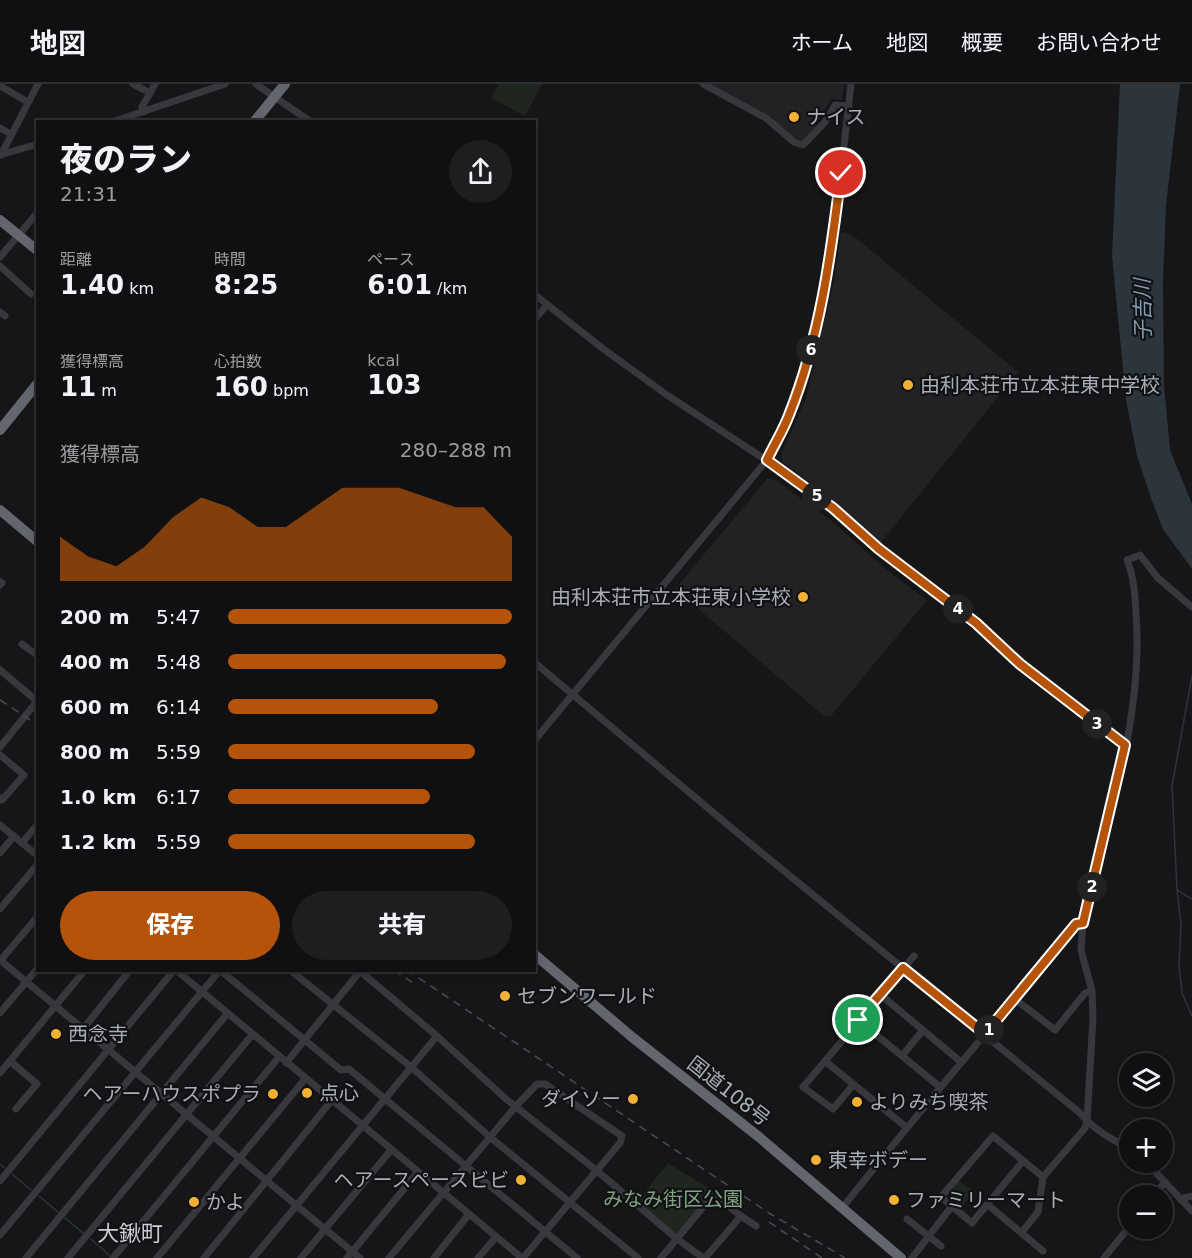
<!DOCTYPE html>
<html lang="ja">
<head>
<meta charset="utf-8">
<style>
  :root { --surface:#101012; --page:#1e1e20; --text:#f1f3f6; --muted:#9c9d9f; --line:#303032; --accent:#b45309 }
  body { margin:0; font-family:"DejaVu Sans","Noto Sans JP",sans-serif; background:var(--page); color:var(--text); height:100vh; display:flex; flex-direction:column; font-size:22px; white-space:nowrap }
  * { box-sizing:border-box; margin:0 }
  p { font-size:20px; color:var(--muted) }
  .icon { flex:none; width:33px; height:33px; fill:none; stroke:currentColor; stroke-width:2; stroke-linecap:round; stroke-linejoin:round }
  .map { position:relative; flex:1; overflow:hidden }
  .sheet { position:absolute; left:36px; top:36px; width:500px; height:852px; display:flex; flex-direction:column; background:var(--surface); border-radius:0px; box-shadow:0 3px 9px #0003,0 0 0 2px var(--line) }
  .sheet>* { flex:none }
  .buttons { position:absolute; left:1119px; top:969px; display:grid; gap:12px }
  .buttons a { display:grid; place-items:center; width:54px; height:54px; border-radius:50%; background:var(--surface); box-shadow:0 3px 9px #0003,0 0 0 2px var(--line); font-size:30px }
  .pin { position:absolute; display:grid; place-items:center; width:51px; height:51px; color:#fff; margin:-26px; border:3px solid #fff; border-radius:50%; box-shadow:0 2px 6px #0007 }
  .km { position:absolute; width:30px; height:30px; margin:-15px; border-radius:50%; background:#222; color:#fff; font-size:16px; line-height:30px; text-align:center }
  .round { display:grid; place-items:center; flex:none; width:63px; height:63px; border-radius:32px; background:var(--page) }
  .head { display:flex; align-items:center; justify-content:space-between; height:102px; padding:0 24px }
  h1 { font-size:33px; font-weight:800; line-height:45px }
  .stats { display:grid; grid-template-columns:repeat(3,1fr); gap:9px; height:102px; padding:6px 24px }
  .stats div { display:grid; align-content:center }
  .stats b { font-size:26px; font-weight:800 }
  .stats small { font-size:16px; font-weight:400 }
  .stats p { font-size:16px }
  .chart { height:168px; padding:12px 24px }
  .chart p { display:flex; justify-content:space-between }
  .chart svg { width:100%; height:108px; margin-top:6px; fill:var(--accent); opacity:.7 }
  .primary-button { display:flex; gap:12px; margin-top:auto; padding:12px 24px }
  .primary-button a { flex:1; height:69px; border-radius:36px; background:var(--accent); color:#fff; font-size:24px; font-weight:800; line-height:69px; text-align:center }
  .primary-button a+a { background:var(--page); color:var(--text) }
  ul { padding:0 24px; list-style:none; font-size:20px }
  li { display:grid; grid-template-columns:96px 72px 1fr; align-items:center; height:45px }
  li i { height:15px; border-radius:8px; background:var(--accent) }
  header { display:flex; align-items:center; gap:36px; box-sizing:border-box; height:84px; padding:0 30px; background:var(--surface); border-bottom:2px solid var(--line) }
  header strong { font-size:28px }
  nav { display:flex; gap:33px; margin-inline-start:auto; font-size:21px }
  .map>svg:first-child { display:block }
  .built { fill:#222225 }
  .green { fill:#1e261f }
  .water { fill:#2c353c }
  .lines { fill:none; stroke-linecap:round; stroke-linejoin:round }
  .stream { stroke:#2c353c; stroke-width:1.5 }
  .minor { stroke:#37383d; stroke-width:7 }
  .highway { stroke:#63666e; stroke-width:10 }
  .rail { stroke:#4a4c52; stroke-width:1.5; stroke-dasharray:8 6; stroke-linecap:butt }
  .route-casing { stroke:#fff; stroke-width:12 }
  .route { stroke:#b45309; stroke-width:8 }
  .poi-dot { fill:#f2b134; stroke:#111113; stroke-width:2 }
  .labels { text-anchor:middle; stroke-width:4.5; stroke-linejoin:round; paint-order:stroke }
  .poi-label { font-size:20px; fill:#a8adb8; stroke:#111113; text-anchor:start }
  .street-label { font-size:20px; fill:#a8adb8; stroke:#111113 }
  .park-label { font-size:20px; fill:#7fa381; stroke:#111113 }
  .water-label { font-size:21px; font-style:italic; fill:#7f9bb3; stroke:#111113 }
  .quarter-label { font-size:22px; fill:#c9ccd4; stroke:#111113 }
</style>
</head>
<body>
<header>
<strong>地図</strong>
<nav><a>ホーム</a><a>地図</a><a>概要</a><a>お問い合わせ</a></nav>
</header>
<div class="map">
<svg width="1192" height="1174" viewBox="0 0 1192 1174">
  <rect width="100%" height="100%" fill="#161618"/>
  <g class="built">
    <polygon points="708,0 844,0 842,16 831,15 813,47 803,58"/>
    <polygon points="841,148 848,149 856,154 1018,288 881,458 859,442 827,411 782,378 781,370 806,314 834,197"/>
    <polygon points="768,394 776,396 834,439 889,488 927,516 831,632 825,633 675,505"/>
  </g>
  <g class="green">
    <polygon points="499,0 542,0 525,32 491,14"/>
    <polygon points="668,1079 715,1108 676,1152 636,1119"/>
    <polygon points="959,1097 974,1108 961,1124 949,1114 950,1109"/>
  </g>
  <polygon class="water" points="1120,0 1180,0 1166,121 1163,198 1164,301 1170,366 1192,420 1192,485 1163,445 1152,417 1137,372 1126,316 1112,172"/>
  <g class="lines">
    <g class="stream">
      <polyline points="1192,592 1172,702 1177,806 1181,841 1179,881 1182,909 1192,932"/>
      <polyline points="1177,806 1192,815"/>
      <polyline points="0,1080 5,1084"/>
      <polyline points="12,1090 31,1106"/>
      <polyline points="39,1112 59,1129"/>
      <polyline points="64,1133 83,1149"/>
      <polyline points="91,1155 109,1171"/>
    </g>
    <g class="minor">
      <polyline points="133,0 150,9"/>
      <polyline points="256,0 311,38"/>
      <polyline points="703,0 766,34 794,58 803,61 825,38 835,21 849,22"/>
      <polyline points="0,2 28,18"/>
      <polyline points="143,28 142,23 155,0"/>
      <polyline points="112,38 225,0"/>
      <polyline points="0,44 11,50"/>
      <polyline points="0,71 38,60"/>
      <polyline points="1,71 38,0"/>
      <polyline points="0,173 38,128"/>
      <polyline points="0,182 31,210"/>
      <polyline points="534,210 602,264 667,311 778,384 833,424 879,466 976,539 1020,580 1125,661"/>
      <polyline points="0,228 5,232"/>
      <polyline points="534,236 547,221"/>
      <polyline points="0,498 2,499 0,501"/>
      <polyline points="22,560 38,572"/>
      <path d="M534,578l206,173 340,278c13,16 31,26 50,36"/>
      <polyline points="0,586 37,617"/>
      <polyline points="534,657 767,376 796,315 816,248 838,115 851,0"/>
      <polyline points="0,663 38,616"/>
      <polyline points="0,671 24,691 2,716 0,714"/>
      <polyline points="0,741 38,772"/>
      <polyline points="22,759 38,740"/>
      <polyline points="0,769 14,752"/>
      <polyline points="0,825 38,780"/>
      <polyline points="0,876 360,1174"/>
      <polyline points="0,877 38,832"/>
      <polyline points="176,886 522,1174"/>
      <polyline points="290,886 411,983 491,1054 638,1174"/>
      <polyline points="361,888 437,952 506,1015 596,1086 676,1154 703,1174"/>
      <polyline points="881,911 961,978"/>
      <polyline points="1015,915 1055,946 1085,909 1092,907"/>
      <polyline points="0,929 38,884"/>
      <polyline points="858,936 940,1003"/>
      <polyline points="83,945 130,886"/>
      <polyline points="902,972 923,946"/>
      <polyline points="10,977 37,1000 16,1025"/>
      <polyline points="825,977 906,1043"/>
      <polyline points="286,979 361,886"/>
      <polyline points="0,989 85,886"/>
      <polyline points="853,1001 833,1025 803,1003 914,872"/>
      <polyline points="1023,1077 972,1139 941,1113 993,1052 1043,1093"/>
      <polyline points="1146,1078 1192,1127"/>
      <polyline points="0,1097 174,886"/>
      <polyline points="1154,1112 1165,1098"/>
      <polyline points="1180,1115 1192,1112"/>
      <polyline points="988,1121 1043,1167"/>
      <path d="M843,1123c76,-96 156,-188 233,-283l7,-1"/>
      <polyline points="741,1132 756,1142"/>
      <polyline points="907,1135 941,1162"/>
      <path d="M1022,1148l16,-20 5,-35 42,-49 2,-7 6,-104 -1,-26 -11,-41 2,-27c24,-95 61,-211 53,-309 -1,-19 -2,-37 -9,-54l13,-5 18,23 34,29"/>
      <polyline points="0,1151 220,886 341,986 349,985 577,1174"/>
      <polyline points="26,1174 227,930"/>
      <polyline points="68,1174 252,951"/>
      <polyline points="113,1174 279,973"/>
      <polyline points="157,1174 305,995"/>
      <polyline points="204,1174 332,1016"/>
      <polyline points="253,1174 437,952"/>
      <polyline points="301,1174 391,1066"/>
      <polyline points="347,1174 418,1088"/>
      <polyline points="389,1174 516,1022 537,1000 545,1000 622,1052 620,1059 523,1174"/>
      <polyline points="434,1174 469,1130"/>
      <polyline points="478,1174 496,1153"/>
      <polyline points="661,1174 704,1122 711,1115 719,1115 741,1132 705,1174"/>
      <polyline points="912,1174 952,1122"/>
      <polyline points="1104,1174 1130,1142"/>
    </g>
    <g class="highway">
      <polyline points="254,38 285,0"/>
      <polyline points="0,136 38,167"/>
      <polyline points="0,346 38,299"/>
      <polyline points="0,426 38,458"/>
      <polyline points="534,870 632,953 759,1053 901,1174"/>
    </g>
    <g class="rail">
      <polyline points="0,616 38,641"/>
      <polyline points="394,886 413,899"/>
      <polyline points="407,886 769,1129 845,1174"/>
      <polyline points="769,1138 822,1174"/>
    </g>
  </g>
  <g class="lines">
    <g class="route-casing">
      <path id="route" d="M841,89c-10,81 -21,165 -52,242 -6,16 -15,30 -22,45l66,48 46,41 97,74 44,41 105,81 -42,178 -7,1 -91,110 -82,-66 -45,52"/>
    </g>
    <use href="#route" class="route"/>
  </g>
  <g class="poi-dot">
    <circle cx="794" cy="33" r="6"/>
    <circle cx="908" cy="301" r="6"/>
    <circle cx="803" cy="513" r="6"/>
    <circle cx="505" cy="912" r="6"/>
    <circle cx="56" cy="950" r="6"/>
    <circle cx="307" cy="1009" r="6"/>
    <circle cx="273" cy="1010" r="6"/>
    <circle cx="633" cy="1015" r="6"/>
    <circle cx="857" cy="1018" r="6"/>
    <circle cx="816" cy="1076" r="6"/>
    <circle cx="521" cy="1096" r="6"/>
    <circle cx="894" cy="1116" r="6"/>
    <circle cx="194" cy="1118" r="6"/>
  </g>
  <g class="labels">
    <g class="poi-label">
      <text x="806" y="40">ナイス</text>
      <text x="920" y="308">由利本荘市立本荘東中学校</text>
      <text x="791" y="520" text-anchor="end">由利本荘市立本荘東小学校</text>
      <text x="517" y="919">セブンワールド</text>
      <text x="68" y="957">西念寺</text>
      <text x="319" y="1016">点心</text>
      <text x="261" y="1017" text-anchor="end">ヘアーハウスポプラ</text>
      <text x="621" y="1022" text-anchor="end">ダイソー</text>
      <text x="869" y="1025">よりみち喫茶</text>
      <text x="828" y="1083">東幸ボデー</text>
      <text x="509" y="1103" text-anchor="end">ヘアースペースビビ</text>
      <text x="906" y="1123">ファミリーマート</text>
      <text x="206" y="1125">かよ</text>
    </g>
    <g class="street-label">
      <text transform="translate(729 1007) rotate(38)" y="7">国道108号</text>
    </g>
    <g class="park-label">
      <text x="673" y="1122">みなみ街区公園</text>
    </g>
    <g class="water-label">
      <text transform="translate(1143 226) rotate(-91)" y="7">子吉川</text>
    </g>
    <g class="quarter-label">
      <text x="130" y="1157">大鍬町</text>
    </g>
  </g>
</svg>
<div class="buttons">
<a><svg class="icon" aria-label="layers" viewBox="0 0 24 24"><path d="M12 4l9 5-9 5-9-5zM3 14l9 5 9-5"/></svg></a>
<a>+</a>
<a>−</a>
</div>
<div class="pin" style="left:858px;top:936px;background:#1e9e55"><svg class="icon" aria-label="arrive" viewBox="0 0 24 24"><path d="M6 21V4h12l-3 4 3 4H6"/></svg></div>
<div class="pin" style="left:841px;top:89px;background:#d93025"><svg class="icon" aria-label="check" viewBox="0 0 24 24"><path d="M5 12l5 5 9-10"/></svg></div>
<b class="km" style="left:989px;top:946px">1</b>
<b class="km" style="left:1092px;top:803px">2</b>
<b class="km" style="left:1097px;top:640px">3</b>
<b class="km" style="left:958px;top:525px">4</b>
<b class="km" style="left:817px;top:412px">5</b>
<b class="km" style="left:811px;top:266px">6</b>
<section class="sheet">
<div class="head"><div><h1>夜のラン</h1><p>21:31</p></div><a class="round"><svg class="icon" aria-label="share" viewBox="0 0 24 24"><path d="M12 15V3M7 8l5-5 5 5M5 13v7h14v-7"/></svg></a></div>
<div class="stats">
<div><p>距離</p><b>1.40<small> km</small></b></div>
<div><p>時間</p><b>8:25</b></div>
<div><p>ペース</p><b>6:01<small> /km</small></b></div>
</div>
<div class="stats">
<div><p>獲得標高</p><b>11<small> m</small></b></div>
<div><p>心拍数</p><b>160<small> bpm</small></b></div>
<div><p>kcal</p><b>103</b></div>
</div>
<div class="chart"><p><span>獲得標高</span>280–288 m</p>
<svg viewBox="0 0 160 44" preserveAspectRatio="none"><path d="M0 44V26L10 34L20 38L30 30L40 18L50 10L60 14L70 22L80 22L90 14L100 6L110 6L120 6L130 10L140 14L150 14L160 26V44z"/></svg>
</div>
<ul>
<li><b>200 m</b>5:47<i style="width:100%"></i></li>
<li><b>400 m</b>5:48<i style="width:98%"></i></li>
<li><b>600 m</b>6:14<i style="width:74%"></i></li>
<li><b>800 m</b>5:59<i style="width:87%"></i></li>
<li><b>1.0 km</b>6:17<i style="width:71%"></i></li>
<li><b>1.2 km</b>5:59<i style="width:87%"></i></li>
</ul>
<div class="primary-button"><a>保存</a><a>共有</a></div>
</section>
</div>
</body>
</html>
